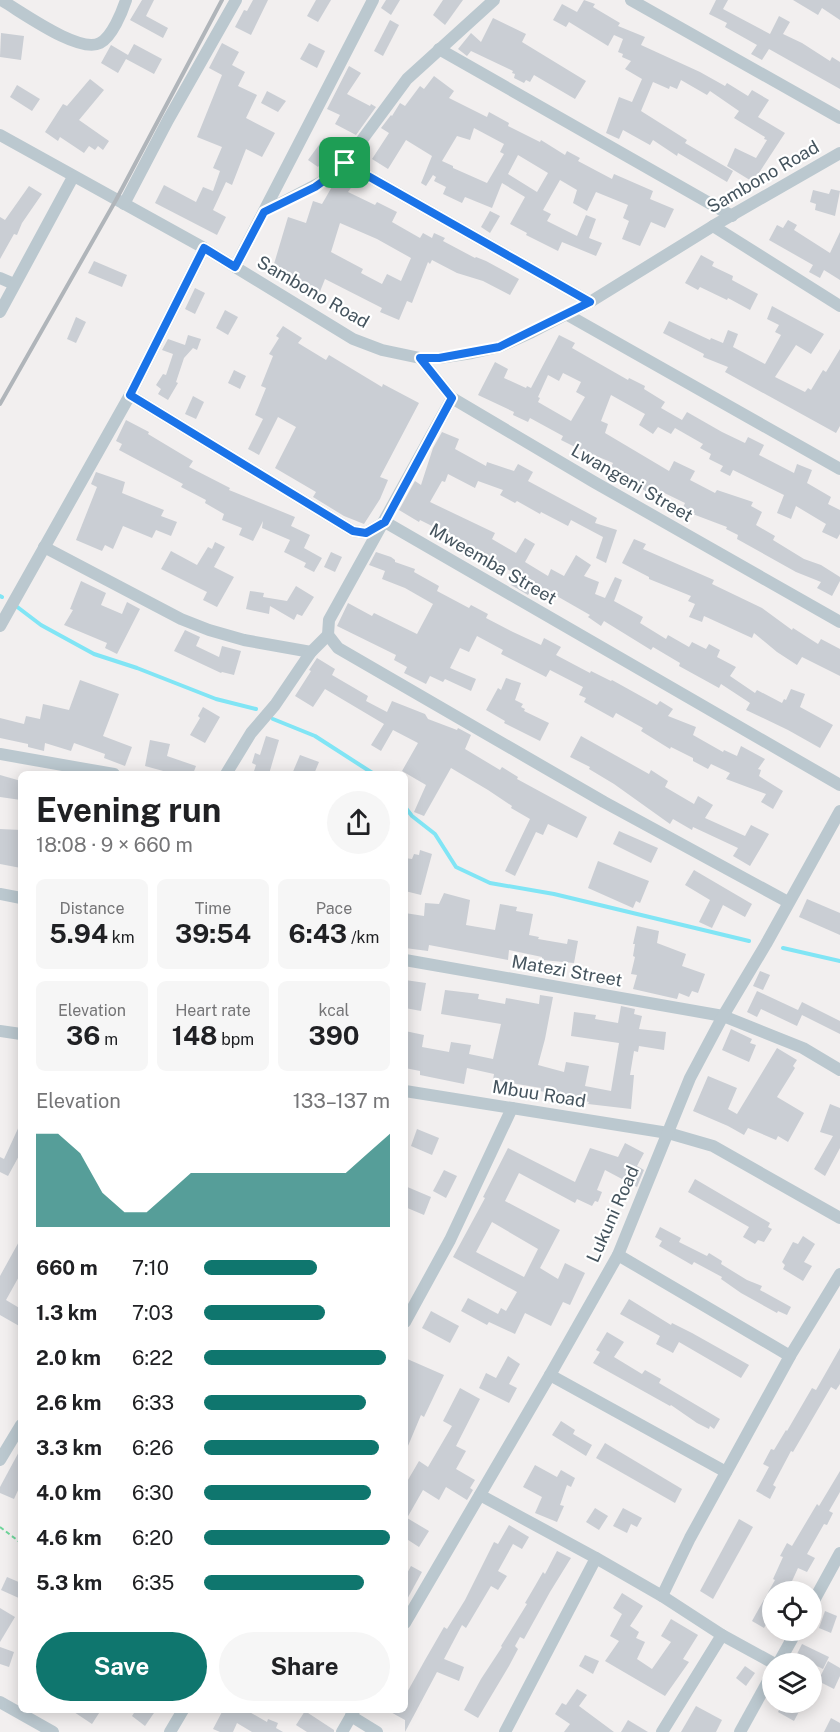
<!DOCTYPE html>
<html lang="en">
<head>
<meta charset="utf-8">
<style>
  :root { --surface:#fff; --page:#f6f6f6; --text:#202124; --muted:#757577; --accent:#0f766e }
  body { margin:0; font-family:"Public Sans",sans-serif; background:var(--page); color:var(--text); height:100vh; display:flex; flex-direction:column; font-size:22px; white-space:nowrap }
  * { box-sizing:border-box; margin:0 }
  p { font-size:20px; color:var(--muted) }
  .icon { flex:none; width:33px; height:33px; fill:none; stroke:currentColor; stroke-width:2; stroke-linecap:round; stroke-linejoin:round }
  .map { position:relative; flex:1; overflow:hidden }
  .panel { position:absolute; left:18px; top:771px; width:390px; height:942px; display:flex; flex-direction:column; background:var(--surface); border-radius:9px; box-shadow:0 3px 15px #0003 }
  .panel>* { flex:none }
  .tools { position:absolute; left:762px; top:1581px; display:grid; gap:12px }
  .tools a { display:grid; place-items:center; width:60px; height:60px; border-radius:50%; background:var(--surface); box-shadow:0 3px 15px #0003; font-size:30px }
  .pin { position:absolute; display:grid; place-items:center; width:51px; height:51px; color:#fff; margin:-26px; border-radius:12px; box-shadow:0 3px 9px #0006 }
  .round { display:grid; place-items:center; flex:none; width:63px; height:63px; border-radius:32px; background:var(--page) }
  .head { display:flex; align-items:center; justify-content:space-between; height:102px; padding:0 18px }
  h1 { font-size:33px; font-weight:700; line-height:45px }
  .stats { display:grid; grid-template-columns:repeat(3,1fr); gap:9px; height:102px; padding:6px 18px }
  .stats div { display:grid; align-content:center; border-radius:9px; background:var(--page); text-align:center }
  .stats b { font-size:26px; font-weight:700 }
  .stats small { font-size:16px; font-weight:400 }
  .stats p { font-size:16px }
  .chart { height:168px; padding:12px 18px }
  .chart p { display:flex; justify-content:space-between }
  .chart svg { width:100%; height:108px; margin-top:6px; fill:var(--accent); opacity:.7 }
  .primary-button { display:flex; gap:12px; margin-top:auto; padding:12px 18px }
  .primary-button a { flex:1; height:69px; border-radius:36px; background:var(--accent); color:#fff; font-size:24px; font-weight:700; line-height:69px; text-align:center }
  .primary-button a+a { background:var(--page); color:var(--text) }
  ul { padding:0 18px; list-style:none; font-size:20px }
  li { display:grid; grid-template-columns:96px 72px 1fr; align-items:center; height:45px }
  li i { height:15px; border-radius:8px; background:var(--accent) }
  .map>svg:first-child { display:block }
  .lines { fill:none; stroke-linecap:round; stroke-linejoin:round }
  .stream { stroke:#81e5f5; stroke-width:4 }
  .building { fill:#caced4; fill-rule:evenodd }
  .path { stroke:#6dd59a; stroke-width:2; stroke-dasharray:4.5 3; stroke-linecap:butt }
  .minor { stroke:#bbc8cf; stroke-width:12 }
  .rail { stroke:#b0b5ba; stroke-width:4 }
  .route-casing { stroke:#fff; stroke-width:12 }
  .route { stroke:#1a73e8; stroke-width:8 }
  .labels { text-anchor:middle; stroke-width:4.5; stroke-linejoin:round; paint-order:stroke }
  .street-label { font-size:18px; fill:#45545e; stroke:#fff }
</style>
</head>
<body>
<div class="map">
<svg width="840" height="1732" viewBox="0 0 840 1732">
  <rect width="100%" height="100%" fill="#f2efef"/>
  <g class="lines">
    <g class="stream">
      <polyline points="0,596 2,597"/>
      <polyline points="16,606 41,625 94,654 137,668 216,699 256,709"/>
      <polyline points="273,719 315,736 374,774"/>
      <polyline points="405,807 412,816 435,834 456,867 490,883 554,894 749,941"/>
      <polyline points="783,948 840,961"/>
    </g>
  </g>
  <g class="building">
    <polygon points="142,0 154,0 146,16 168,28 163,38 130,20"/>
    <polygon points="253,0 268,0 251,35 235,27 244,10 247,11"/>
    <polygon points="316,0 331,0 318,22 307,16"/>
    <polygon points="386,0 400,0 391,15 381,8"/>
    <polygon points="443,0 463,0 445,25 433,15"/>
    <polygon points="584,0 595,4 593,7 620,23 618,26 645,37 641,45 700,72 725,86 727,83 748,96 752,90 769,100 758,117 785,133 753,182 727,166 735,148 756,158 767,140 764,139 765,137 734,118 739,111 710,91 707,95 681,80 677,89 670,86 669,89 653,82 641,111 687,140 685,143 733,171 727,182 678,153 677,156 653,140 650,145 623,130 619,139 606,133 619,97 632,102 642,79 625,69 631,61 622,57 623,54 618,52 623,39 614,35 608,46 569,22 566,27 553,20 562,4 577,12"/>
    <polygon points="716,0 728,0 723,9 770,34 779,16 790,22 783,34 802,43 830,61 832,57 840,62 840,89 769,49 762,60 751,54 757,45 725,27 727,23 709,14"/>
    <polygon points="793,0 840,0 840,20 822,8 818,15"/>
    <polygon points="493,18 526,34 522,42 586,81 575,99 534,75 530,82 526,80 524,83 514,78 515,74 512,73 513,71 471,51 467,56 458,49 471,33 481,42"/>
    <polygon points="390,20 399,25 383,56 374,51"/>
    <polygon points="1,33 24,36 21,60 0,57"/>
    <polygon points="222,43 239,52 232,65 245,72 238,86 257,95 246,118 275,133 262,157 246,149 232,185 226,182 213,210 226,217 217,235 155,203 164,185 196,202 203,187 213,191 220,171 213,168 222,147 197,137 222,75 209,68"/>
    <polygon points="309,43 325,51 317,68 300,59"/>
    <polygon points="134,44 162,59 154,74 126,59 118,73 101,63 111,45 128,55"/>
    <polygon points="349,66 361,73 347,94 370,106 371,104 376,107 356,135 335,124 340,115 327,109"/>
    <path d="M434,76l20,15 -5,7 38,19 2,-5 20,11 -1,3 32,16 1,-2 24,15 2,-4 13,7 -2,3 34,18 2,-5 39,17 -3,8 24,10 -9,19 -14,-6 -11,24 -18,-7 7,-18 -6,-3 5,-13 -32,-13 -9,19 -14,-8 4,-13 -17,-10 -17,30 8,4 -4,7 30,15 9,-21 10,4 -7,19 13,5 -6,13 -34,-14 -4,9 -32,-16 1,-2 -17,-9 15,-27 -23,-14 -10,25 -27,-11 -3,6 -19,-9 3,-7 -12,-6 2,-4 -3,-2 -7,11 -5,-3 11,-27 -26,-16 -18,29 -16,-10 17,-26 -8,-5 10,-13 1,1 8,-13 5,3 15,-20 4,3zM474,128l30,16 -4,8 4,2 -17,29 -34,-15v-2l-11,-5 15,-25 13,4zM518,155l30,18 -11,19 -29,-18z"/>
    <polygon points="90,79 104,90 79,120 109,141 103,150 98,146 95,150 89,146 84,153 60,137 58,141 45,132 63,104 67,106"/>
    <polygon points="17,85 40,99 32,111 10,97"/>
    <polygon points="267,91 286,101 278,112 261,103"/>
    <polygon points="324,138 332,144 332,148 318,167 308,160"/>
    <path d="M342,178l11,7 -5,7 27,13 2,-3 20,10 -5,10 28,16 3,-5 9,5 2,-5 11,5 -2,3 32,17 1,-1 10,4 33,18 -9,16 -27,-14 -26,-8 -25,-13 -2,4 -2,-2 -16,41 -5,-2 -8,19 -19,-8 2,-4 -57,-29 -6,15 -17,-7 2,-3 -33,-10 17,-57 18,6 7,-22 9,3 11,-19zM340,223l37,16 34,19 -10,23 -14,-7 -5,10 -21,-11 2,-4 -32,-17z"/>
    <polygon points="29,186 42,194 22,223 17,235 14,234 0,259 0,217 5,220"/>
    <polygon points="831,189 840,191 835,216 815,210 816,204 810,202 813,190 829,194"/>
    <polygon points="490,211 500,216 490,233 481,227"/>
    <polygon points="788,220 797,225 794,230 830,253 840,232 840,280 824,270 820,278 809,272 813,265 769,240 777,225 783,228"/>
    <polygon points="701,255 714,262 712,266 733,276 732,280 758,294 750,310 728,298 727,300 700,287 698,290 685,283"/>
    <polygon points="94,261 127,275 122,287 88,273"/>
    <polygon points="195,288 205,293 195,314 185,309"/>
    <polygon points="772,306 824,334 811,354 796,345 775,377 805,392 808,388 811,390 823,370 826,372 840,349 840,426 836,433 725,372 728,367 703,357 704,354 663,333 669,321 710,340 711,338 723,343 728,330 738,334 733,347 765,364 781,335 775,332 779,325 767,319"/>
    <polygon points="225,310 238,317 228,335 216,328"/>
    <polygon points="76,317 86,322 76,343 67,339"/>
    <polygon points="283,326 302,338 298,343 326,360 329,355 382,387 383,384 419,403 380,477 388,480 380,499 364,524 344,516 313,497 316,492 275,468 296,427 278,417 259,455 248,449 263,419 255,415 266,388 261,386 273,356 269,354 279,338 276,336"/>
    <polygon points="188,335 201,339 197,350 193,348 184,358 176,382 178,383 168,400 158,394 161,389 156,385 163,374 166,375 173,354 162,350 168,339 185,345"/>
    <path d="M559,335l16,8 -3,5 56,32 1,-2 16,8 -1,3 21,13 -4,6 21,12 5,-8 35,20 23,11 3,-6 16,8 -5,10 35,18 3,-9 15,6 -5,13 24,14 -3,7 12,6v24l-3,5 -15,-7 4,-8 -30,-18 -5,13 -14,-6 7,-18 -51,-25 -3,6 -10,-5 3,-5 -14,-7 2,-5 -11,-6 3,-4 -28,-16 -4,6 -13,-7 -5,7 -14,-9 6,-11 -34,-19 -10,26 7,3 -3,9 64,38 5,-10 21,10 -5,9 25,13 2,-3 36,12 -2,4 11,6 -6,13 19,11 -2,4 31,19 17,6 19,12v4l-8,15 -15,-8 4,-6 -25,-10 -59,-33 1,-4 -12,-6 1,-2 -45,-17 3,-7 -35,-17 -3,6 -17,-11 1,-2 -20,-12 2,-4 -36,-15 -16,-8 2,-4 -33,-18 -2,4 -15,-7 1,-3 -36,-17 17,-33 13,7 -4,9 22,10 1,-2 4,2zM563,373l18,9 -5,10 9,5 -14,24 -33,-19 2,-4 -2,-1 10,-22 11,6z"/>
    <polygon points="234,370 246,376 240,389 228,383"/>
    <polygon points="193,396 204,402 196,419 185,414"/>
    <polygon points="126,420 149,432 148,434 193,461 189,467 230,488 229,490 295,517 291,526 310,535 304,548 322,558 314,572 304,567 306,563 284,552 290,540 262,528 263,521 253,541 239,535 242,528 222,520 224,514 205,503 206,500 181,487 183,484 119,450 122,444 116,441"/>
    <polygon points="442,432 459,439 455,449 486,466 487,462 514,471 518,464 533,472 528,481 597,518 595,523 617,530 606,563 596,558 603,537 571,520 568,526 541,512 540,514 517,501 515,503 500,495 503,490 478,481 475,488 448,474 445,482 442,481 430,502 495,533 492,539 516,553 525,538 535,544 525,562 548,576 551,569 564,576 576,555 591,565 584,576 599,582 595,594 605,598 615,577 622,580 614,601 643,617 640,623 666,639 668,635 689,647 692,642 706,649 709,644 720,650 717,657 736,667 730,676 755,693 757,690 782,703 784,699 786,700 791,689 805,694 800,707 833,725 820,748 788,730 746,710 750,703 721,684 719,688 679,666 680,663 653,647 651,650 604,621 601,626 588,617 590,615 555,595 534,585 528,595 511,585 517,575 467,545 448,536 448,534 420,520 419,522 399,510 415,481 421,485 433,448"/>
    <polygon points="96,472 125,482 122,493 164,510 161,516 177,522 171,536 156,530 152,538 123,526 113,549 105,545 102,551 76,540 97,487 91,484"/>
    <polygon points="634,539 646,544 643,549 714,580 712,584 762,608 792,630 793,628 818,644 821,639 840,649 840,676 802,657 797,665 777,652 754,633 752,638 704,616 702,622 689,617 695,604 688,601 691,596 649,579 649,577 622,563"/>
    <polygon points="215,542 225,547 214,567 234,577 217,607 203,600 207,592 161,569 171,551 197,565 208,547 212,549"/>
    <polygon points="331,552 342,557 335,572 324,567"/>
    <polygon points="376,552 391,557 395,560 395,562 415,569 414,572 439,586 437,591 469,608 471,605 488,614 486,618 513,632 541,645 544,638 561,647 556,655 590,673 591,671 611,681 612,680 657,705 660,701 673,709 668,716 696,727 693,735 723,752 724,750 737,756 741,746 765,759 758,769 761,770 759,776 783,791 773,809 761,802 766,794 726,779 730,773 711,764 708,769 693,761 693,758 671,747 670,749 641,731 643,728 616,713 613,718 584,702 586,698 579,695 583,687 550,670 546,677 501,654 503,650 477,636 469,652 460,648 450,668 476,679 471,691 445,679 443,682 430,676 426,684 404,673 407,667 394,660 396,655 337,626 348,603 372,616 374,613 417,634 433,604 405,588 382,579 385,571 369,565"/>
    <polygon points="81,581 106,593 101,605 122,614 127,602 140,609 117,654 105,648 107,643 64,625 73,610 70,609"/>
    <polygon points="296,586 314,597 302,616 297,614 294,620 270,606 269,614 246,609 250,591 264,593 263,597 287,601"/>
    <polygon points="185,630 200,637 196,646 219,657 222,646 241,651 234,675 222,672 221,673 174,651"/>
    <polygon points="317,658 335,669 332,675 368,696 366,701 387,712 392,701 425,714 428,719 457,730 458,728 471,735 465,749 500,770 502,767 518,777 517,779 587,817 577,838 548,824 543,835 536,832 515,876 505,871 530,819 511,808 512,806 488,790 451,768 424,816 414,812 426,785 402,771 418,743 393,730 381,751 371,745 384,724 325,689 313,707 295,696 311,671 309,670"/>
    <polygon points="506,678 521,683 515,700 523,704 521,707 525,709 524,711 549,723 540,741 504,723 505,721 486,710 498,688 501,690"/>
    <polygon points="80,680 119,694 103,736 132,747 125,766 104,758 105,754 74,743 71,751 45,743 44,751 28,747 28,744 0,738 0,718 24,724 26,716 40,719 43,704 69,710"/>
    <polygon points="203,707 220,717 205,743 190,735 200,718 198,716"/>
    <polygon points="266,736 279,740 269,774 253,774 256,765 252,763 255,753 260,755"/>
    <polygon points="581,736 649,774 651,770 668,781 665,787 694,804 698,796 713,805 705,818 745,836 751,825 769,834 750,866 733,856 738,848 693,827 692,830 673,819 670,824 614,784 589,769 590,767 570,757"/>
    <polygon points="150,740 170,744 167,756 196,766 193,774 174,774 145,766"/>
    <polygon points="300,755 319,762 314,774 292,774"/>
    <polygon points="0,775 21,781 21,800 0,797"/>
    <polygon points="0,829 21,830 21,868 0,864"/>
    <polygon points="619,831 658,848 651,863 613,844"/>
    <polygon points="420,850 432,854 421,895 405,891 405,858 412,859 414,854 419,855"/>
    <polygon points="598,861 649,881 640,903 636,901 633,908 588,888"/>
    <polygon points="694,870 752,904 745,917 723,905 712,928 699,922 710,900 685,885"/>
    <polygon points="444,893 470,900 466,925 495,930 500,904 517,907 516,911 533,914 529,935 539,937 538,939 567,944 568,939 578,941 574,963 542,960 542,957 509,950 508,960 429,945 428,951 405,948 405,913 424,916 425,903 439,904"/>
    <polygon points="807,899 840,913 840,935 799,917"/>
    <polygon points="637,926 659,931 657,943 686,954 682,966 705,974 698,993 692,991 689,997 679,993 677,999 633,989 637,975 631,974 635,957 633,956 635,944 633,944"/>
    <polygon points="760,971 770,975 763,990 753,986"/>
    <polygon points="405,980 426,983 421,1011 405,1008"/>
    <polygon points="445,990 479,994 478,999 505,1004 506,998 539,1004 540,995 553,997 545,1039 538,1065 564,1072 566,1062 589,1066 585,1086 611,1091 619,1043 571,1036 574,1012 596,1015 595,1019 618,1023 621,1006 635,1009 634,1014 642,1016 639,1029 666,1032 664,1050 639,1046 638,1052 634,1051 630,1075 634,1075 631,1109 588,1104 589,1102 540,1091 541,1088 493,1080 494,1074 467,1068 464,1084 420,1075 420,1071 405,1068 405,1031 424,1035 422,1047 449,1052 451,1042 471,1045 469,1054 493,1059 501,1024 441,1014"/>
    <polygon points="757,991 798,1010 802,1002 840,1021 840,1034 802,1015 797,1026 761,1009 757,1017 747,1012"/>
    <polygon points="731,1029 752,1039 750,1043 756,1045 749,1062 722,1050"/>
    <polygon points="777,1048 797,1060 793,1066 795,1068 777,1097 804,1113 788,1142 778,1136 776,1140 748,1128 744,1135 728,1126 693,1111 708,1076 737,1088 728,1109 737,1114"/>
    <polygon points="830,1104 840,1108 840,1148 825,1176 814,1169 833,1136 820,1132"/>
    <polygon points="21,1122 21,1152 8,1176 0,1172 0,1157 4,1159"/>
    <polygon points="417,1129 439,1138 432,1155 411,1146"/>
    <path d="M625,1143l19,10 -7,13 7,4 -7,17 -32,-17 -8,20 5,2 -4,10 -3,-1 -3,5 -15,-7 -2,4 -56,-30 -14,28 55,29 -20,38 18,11 7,-16 20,10 -15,32 -7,-3 -12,24 -26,-13 -10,21 -26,-12 -2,3 -26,-14 7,-13 30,16 3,-6 5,3 11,-19 -64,-35 32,-59 -2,-1 25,-49 67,34 15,-34 28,9zM492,1222l46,27 -14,28 -48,-25z"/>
    <polygon points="444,1170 457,1176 446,1198 433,1191"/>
    <polygon points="695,1179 770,1223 768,1227 772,1229 764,1242 758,1240 755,1244 743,1237 749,1227 688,1192"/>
    <polygon points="405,1186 431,1197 424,1215 405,1207"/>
    <polygon points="660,1227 681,1238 679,1242 707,1256 709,1253 722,1261 721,1264 747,1280 762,1286 760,1290 791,1307 787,1315 778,1311 777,1313 741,1293 721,1279 722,1277 694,1262 692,1265 659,1246 662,1241 655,1237"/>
    <polygon points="803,1236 815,1244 804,1262 812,1266 803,1281 783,1269 785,1265 782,1262 793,1242 798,1244"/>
    <polygon points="21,1238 21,1273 6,1300 21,1309 21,1327 0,1315 0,1276"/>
    <polygon points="629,1299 671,1325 672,1323 692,1333 749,1365 741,1378 679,1342 673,1353 656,1344 660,1336 620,1314"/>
    <polygon points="431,1311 459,1326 450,1343 422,1328"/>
    <polygon points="607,1332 624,1342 614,1357 642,1374 645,1370 661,1379 659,1383 720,1419 714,1429 710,1426 709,1429 697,1423 671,1405 670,1406 593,1363 600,1352 596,1350"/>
    <polygon points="840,1348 840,1384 836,1390 831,1387 793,1452 791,1451 773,1485 776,1487 770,1499 756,1491 769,1467 763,1464 771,1449 774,1450 786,1430 787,1431 812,1388 816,1390"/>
    <polygon points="508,1356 520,1364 509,1384 517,1388 509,1403 479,1388 486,1373 496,1378"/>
    <polygon points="405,1358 444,1375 424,1417 421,1415 405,1453"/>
    <polygon points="460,1388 480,1399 456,1446 466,1451 456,1469 475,1480 470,1488 473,1490 467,1500 446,1487 439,1500 423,1490 407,1518 429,1531 419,1547 405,1538 405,1485 419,1461 428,1467 452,1426 443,1421"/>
    <polygon points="561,1421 575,1430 573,1434 592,1445 586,1456 552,1435"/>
    <polygon points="605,1443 682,1489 675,1503 596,1458"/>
    <polygon points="21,1448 21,1484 14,1499 0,1493 0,1487"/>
    <polygon points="535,1465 557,1477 561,1470 575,1478 571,1487 567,1485 560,1505 564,1506 557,1522 535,1513 542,1497 523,1487"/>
    <polygon points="840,1471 840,1492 829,1511 833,1513 827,1525 824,1524 807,1554 815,1558 807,1572 798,1568 787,1592 772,1592 772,1613 764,1628 752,1621 775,1580 773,1579 783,1557 780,1556 787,1543 792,1546 817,1504 819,1506"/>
    <polygon points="595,1508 608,1516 599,1530 586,1522"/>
    <polygon points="623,1508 642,1518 637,1527 631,1524 627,1533 613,1526"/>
    <polygon points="739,1519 753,1527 713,1599 700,1591"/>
    <polygon points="509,1525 529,1537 522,1549 513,1544 498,1571 507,1576 498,1590 491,1586 466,1628 462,1625 444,1659 464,1667 459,1681 437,1672 405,1732 405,1720 387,1710 405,1710 405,1696 425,1660 444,1627 447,1629 465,1600 494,1542 498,1544"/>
    <polygon points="557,1551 571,1558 550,1592 524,1639 520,1637 515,1646 518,1649 509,1666 478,1718 464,1710 481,1679 502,1647 501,1646 527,1604 525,1603 535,1586 543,1572 545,1574"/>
    <polygon points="411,1566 422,1572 405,1603 405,1577"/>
    <polygon points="7,1577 21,1583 21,1599 1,1590"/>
    <polygon points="622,1593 643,1606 630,1626 639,1632 636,1638 645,1642 637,1659 652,1669 671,1642 661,1636 671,1619 698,1635 683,1659 689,1662 665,1696 605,1661 619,1641 610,1636 622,1614 613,1608"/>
    <polygon points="0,1608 15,1617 0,1642"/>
    <polygon points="825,1611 837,1616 831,1633 819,1628"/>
    <polygon points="802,1644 829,1657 823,1669 796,1656"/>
    <polygon points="0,1647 14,1652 9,1667 0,1664"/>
    <polygon points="585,1655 599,1661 593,1674 579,1666"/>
    <polygon points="828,1661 840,1668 840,1676 834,1689 818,1681"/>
    <polygon points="745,1666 755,1673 746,1686 736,1678"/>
    <polygon points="577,1689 587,1695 579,1706 614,1732 564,1732 570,1724 555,1714 562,1703 566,1705"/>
    <polygon points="783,1702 804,1702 794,1721 778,1712"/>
    <polygon points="696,1706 722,1720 716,1732 681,1732"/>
    <polygon points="71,1710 101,1710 92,1724"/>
    <polygon points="136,1710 156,1710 145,1726 132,1716"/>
    <polygon points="223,1710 246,1710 267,1722 268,1719 278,1723 276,1728 283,1732 252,1732 237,1723 233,1732 220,1732 213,1729"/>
    <polygon points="305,1711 334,1730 334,1732 307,1732 296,1725"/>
    <polygon points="831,1718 840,1723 840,1732 824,1732"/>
    <polygon points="628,1720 648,1732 621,1732"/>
  </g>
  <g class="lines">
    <polyline class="path" points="0,1527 21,1543"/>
    <g class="minor">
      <path d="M1,0c21,12 78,54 99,43 12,-6 22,-31 26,-43"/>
      <polyline points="631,0 840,118"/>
      <polyline points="439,49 732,216"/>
      <polyline points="0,135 204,248 353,339 382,350 420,358 439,358 472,353 499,347 532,332 590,302 713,226 840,153"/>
      <polyline points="345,163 590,302"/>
      <polyline points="124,204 168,120 236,0"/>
      <polyline points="264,212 329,178 345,163 407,79 494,0"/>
      <polyline points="713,226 840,306"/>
      <polyline points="235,267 373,0"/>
      <polyline points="0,278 14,284"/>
      <polyline points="0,312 73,177"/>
      <polyline points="566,314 840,469"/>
      <polyline points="420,358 452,398 594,482 840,622"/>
      <polyline points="130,395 353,531 366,533 385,522 840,785"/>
      <polyline points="452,398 329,620 328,635 338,648 604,802 788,902"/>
      <polyline points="44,547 181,619 209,630 244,640 311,652"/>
      <polyline points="0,626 130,395 204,248"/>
      <polyline points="0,754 114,774"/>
      <polyline points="226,774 251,733 275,705 311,652 328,635"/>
      <polyline points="0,894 21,898"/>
      <polyline points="405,960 723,1016 803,1048 840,1070"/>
      <polyline points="0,1031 21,1034"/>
      <polyline points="405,1091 668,1133 713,1146 840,1218"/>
      <polyline points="618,1255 790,1356"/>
      <polyline points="405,1322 450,1240 512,1108"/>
      <polyline points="550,1375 726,1472"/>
      <polyline points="0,1460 21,1425"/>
      <polyline points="480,1495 596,1558 662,1596 690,1538 790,1356 840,1274"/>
      <polyline points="662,1596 722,1635 775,1664"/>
      <polyline points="812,1604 840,1553"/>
      <polyline points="405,1623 550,1375 618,1255 690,1078 723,1016 766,944 840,811"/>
      <polyline points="778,1664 797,1630"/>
      <polyline points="0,1702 53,1732"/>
      <polyline points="351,1716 377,1732"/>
      <polyline points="170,1732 183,1710"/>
      <polyline points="342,1732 354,1711"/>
      <polyline points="505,1732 596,1558"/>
      <polyline points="662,1732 722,1635"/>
      <polyline points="740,1732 772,1674"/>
    </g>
    <polyline class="rail" points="0,404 116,200 222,0"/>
  </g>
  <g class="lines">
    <g class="route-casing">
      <polygon id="route" points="345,163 590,302 499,347 439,358 420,358 452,398 385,522 366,533 353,531 130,395 204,248 235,267 264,212 315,187 329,177"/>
    </g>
    <use href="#route" class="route"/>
  </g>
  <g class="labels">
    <g class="street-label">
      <text transform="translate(763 177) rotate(-30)" y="6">Sambono Road</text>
      <text transform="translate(313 292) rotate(30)" y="6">Sambono Road</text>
      <text transform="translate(632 483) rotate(30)" y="6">Lwangeni Street</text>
      <text transform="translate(493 564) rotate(30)" y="6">Mweemba Street</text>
      <text transform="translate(567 971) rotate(10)" y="6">Matezi Street</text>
      <text transform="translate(539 1094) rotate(9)" y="6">Mbuu Road</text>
      <text transform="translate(613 1214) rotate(-66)" y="6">Lukuni Road</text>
    </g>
  </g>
</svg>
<div class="tools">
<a><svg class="icon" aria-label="locate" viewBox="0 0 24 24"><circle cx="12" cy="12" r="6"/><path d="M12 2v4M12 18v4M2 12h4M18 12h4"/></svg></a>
<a><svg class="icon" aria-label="layers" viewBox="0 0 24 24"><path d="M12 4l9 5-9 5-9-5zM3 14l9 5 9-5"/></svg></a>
</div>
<div class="pin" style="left:345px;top:163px;background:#1e9e55"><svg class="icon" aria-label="arrive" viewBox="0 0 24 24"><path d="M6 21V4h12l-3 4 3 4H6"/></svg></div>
<section class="panel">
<div class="head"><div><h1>Evening run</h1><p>18:08 · 9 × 660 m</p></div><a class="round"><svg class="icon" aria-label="share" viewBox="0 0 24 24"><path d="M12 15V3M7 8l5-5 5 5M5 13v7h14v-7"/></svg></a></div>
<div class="stats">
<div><p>Distance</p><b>5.94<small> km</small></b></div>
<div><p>Time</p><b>39:54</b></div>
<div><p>Pace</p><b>6:43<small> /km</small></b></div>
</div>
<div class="stats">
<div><p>Elevation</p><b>36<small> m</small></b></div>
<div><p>Heart rate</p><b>148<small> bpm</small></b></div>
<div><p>kcal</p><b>390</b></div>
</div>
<div class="chart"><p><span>Elevation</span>133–137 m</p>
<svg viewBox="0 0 160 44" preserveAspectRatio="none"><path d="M0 44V6L10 6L20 14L30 30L40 38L50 38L60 30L70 22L80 22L90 22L100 22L110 22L120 22L130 22L140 22L150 14L160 6V44z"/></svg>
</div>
<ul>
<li><b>660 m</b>7:10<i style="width:61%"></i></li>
<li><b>1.3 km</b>7:03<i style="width:65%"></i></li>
<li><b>2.0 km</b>6:22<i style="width:98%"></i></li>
<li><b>2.6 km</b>6:33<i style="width:87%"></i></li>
<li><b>3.3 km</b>6:26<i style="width:94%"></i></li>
<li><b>4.0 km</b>6:30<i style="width:90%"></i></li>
<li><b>4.6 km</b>6:20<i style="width:100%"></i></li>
<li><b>5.3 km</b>6:35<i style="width:86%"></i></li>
</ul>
<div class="primary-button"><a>Save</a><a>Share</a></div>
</section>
</div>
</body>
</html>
